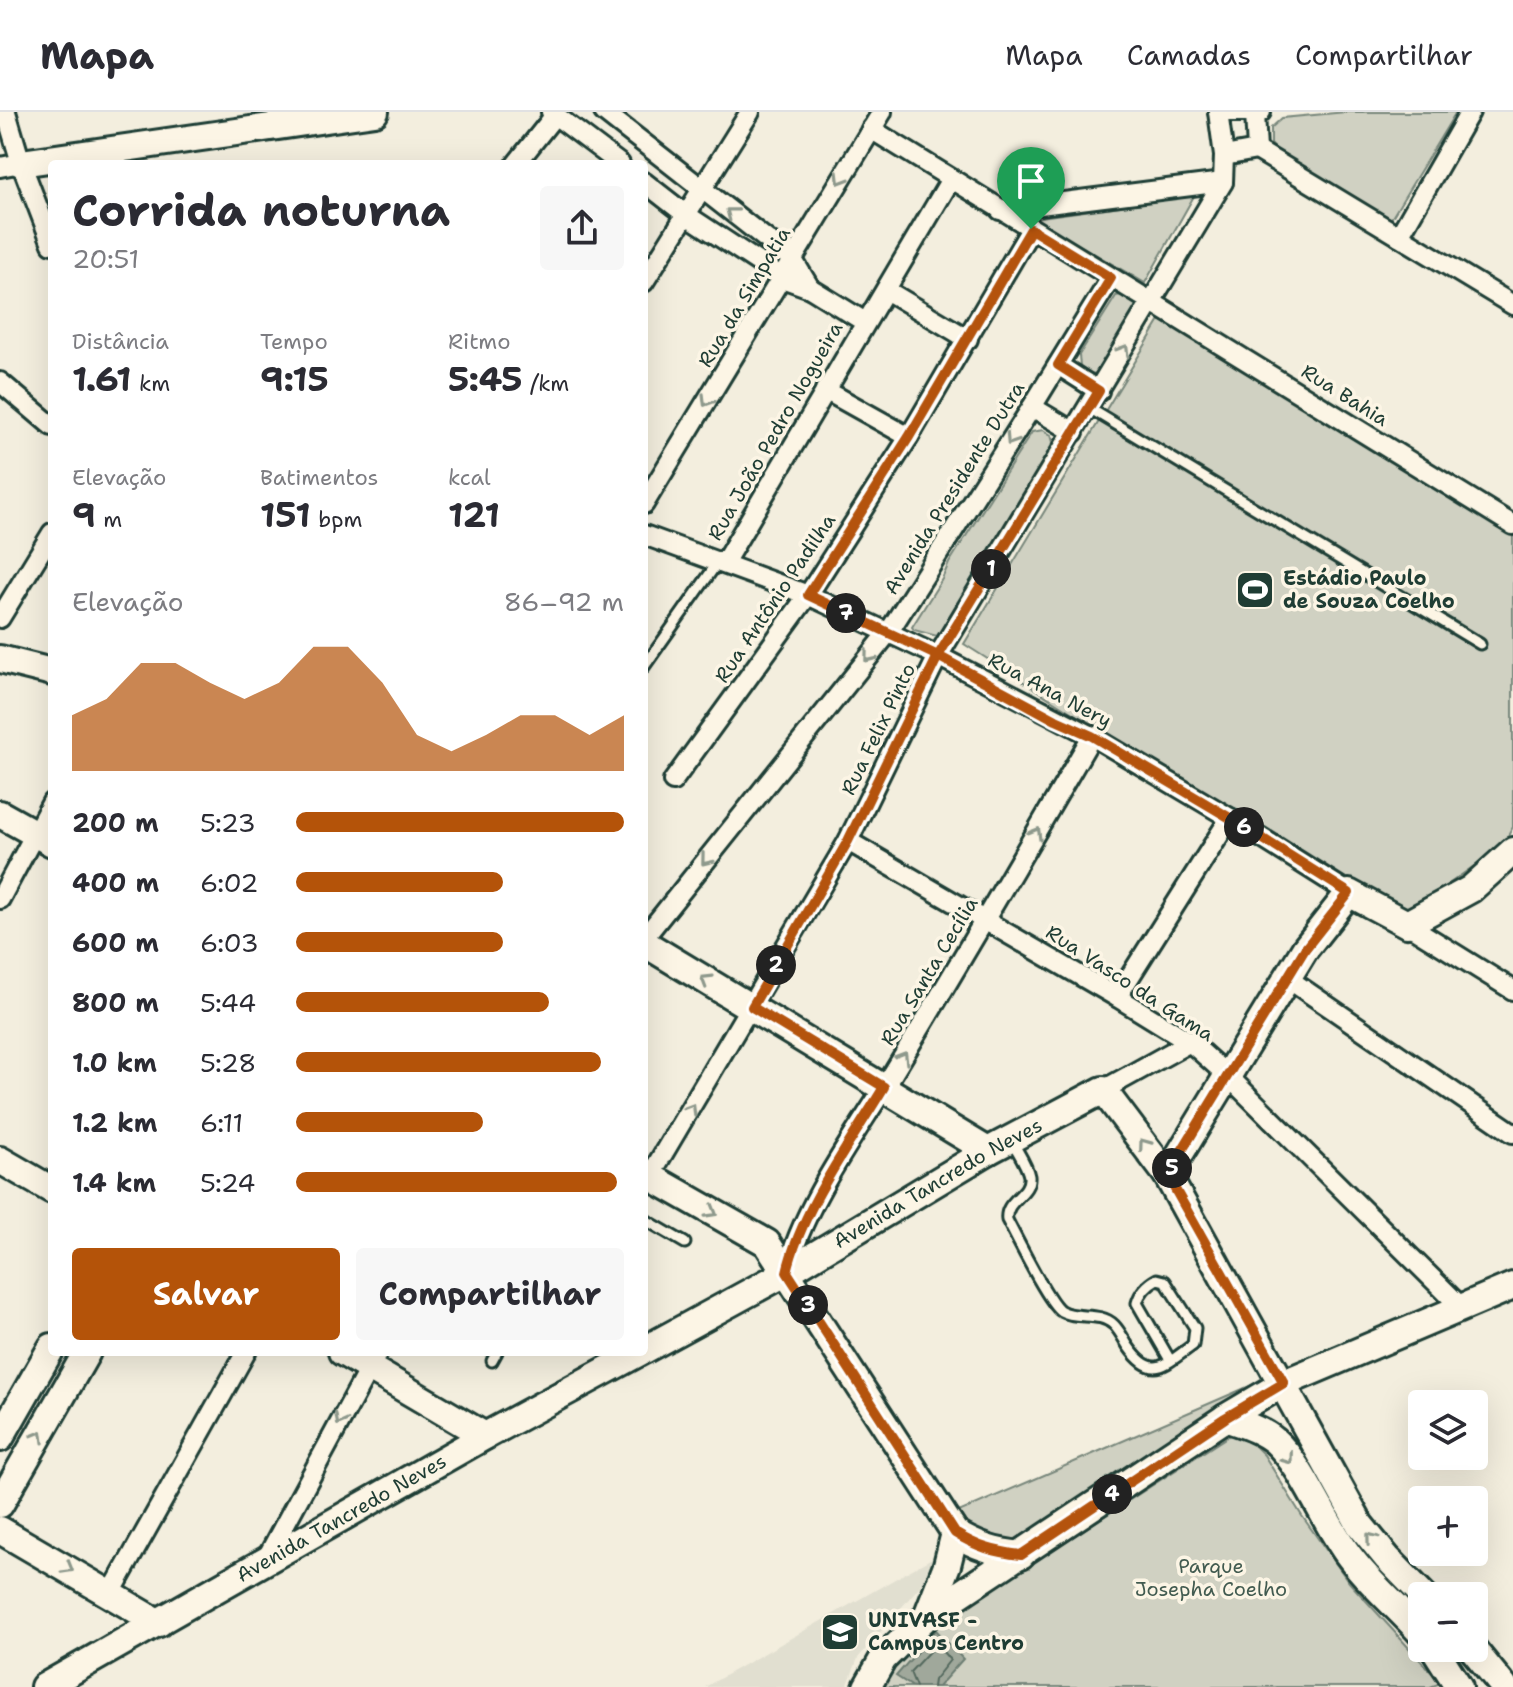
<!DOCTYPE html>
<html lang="pt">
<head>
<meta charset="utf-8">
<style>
  :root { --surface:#fff; --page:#f7f7f7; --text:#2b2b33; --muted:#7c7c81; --line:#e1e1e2; --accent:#b45309 }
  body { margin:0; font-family:"Shantell Sans",sans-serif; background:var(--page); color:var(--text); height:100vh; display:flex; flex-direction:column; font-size:30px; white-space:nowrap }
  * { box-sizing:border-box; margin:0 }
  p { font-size:26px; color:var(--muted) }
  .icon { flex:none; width:44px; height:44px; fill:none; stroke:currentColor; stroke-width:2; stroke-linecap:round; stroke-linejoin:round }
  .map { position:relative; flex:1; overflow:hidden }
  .sheet { position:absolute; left:48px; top:48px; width:600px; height:1196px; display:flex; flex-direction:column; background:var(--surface); border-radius:8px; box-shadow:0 8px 32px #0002 }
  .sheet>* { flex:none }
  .buttons { position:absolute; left:1408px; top:1278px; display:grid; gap:16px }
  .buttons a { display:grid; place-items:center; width:80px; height:80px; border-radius:8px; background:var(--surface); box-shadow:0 8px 32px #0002; font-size:40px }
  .pin { position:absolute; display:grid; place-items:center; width:68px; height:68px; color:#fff; margin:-82px -34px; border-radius:50% 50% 50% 0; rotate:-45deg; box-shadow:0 0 8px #0007 }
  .pin .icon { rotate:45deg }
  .km { position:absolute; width:40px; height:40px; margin:-20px; border-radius:50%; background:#222; color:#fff; font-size:22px; line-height:40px; text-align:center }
  .round { display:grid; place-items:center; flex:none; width:84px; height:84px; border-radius:8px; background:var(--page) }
  .summary { display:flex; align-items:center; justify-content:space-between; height:136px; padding:0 24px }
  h1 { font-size:44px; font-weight:700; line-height:60px }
  .metrics { display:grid; grid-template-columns:repeat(3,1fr); gap:12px; height:136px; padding:8px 24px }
  .metrics div { display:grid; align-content:center }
  .metrics b { font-size:34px; font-weight:700 }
  .metrics small { font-size:22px; font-weight:400 }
  .metrics p { font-size:22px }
  .chart { height:224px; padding:16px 24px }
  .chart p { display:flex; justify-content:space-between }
  .chart svg { width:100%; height:144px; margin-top:8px; fill:var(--accent); opacity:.7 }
  .cta { display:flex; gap:16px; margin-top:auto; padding:16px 24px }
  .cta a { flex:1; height:92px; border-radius:8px; background:var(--accent); color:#fff; font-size:32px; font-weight:700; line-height:92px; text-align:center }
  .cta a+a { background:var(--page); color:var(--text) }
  ul { padding:0 24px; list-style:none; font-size:26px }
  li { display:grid; grid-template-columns:128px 96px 1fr; align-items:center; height:60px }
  li i { height:20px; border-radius:10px; background:var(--accent) }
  header { display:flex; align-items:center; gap:48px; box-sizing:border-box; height:112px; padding:0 40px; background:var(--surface); border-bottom:2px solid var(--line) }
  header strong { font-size:38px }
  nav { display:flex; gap:44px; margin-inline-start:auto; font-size:28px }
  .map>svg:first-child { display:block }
  .built { fill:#e1dfd0 }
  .green { fill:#d0d1c2; stroke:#78877b; stroke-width:2 }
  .water { fill:#a0a89b; stroke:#6c7d72; stroke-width:2 }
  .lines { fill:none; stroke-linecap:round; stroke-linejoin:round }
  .shore { stroke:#53685d; stroke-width:2 }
  .lane-casing { stroke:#1f3d34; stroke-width:15 }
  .street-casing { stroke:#1f3d34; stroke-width:24 }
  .secondary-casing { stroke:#1f3d34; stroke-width:32 }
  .lane { stroke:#fcf5e5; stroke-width:9 }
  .street { stroke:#fcf5e5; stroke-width:18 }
  .secondary { stroke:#fcf5e5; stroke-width:26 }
  .oneway { stroke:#8e998c }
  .route-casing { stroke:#fff; stroke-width:16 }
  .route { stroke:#b45309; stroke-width:10 }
  .labels { text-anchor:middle; stroke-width:7; stroke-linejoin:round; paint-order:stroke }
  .street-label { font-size:20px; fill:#1f3d34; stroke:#fcf5e5 }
  .poi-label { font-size:20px; font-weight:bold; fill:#1f3d34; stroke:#fcf5e5; text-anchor:start }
  .park-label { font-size:20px; fill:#425b50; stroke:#fcf5e5 }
</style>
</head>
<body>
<header>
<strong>Mapa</strong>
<nav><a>Mapa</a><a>Camadas</a><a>Compartilhar</a></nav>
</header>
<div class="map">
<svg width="1513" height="1575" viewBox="0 0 1513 1575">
  <rect width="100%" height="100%" fill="#f3eede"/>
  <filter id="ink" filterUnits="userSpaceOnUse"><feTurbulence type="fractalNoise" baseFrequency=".0125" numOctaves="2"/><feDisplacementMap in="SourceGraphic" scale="16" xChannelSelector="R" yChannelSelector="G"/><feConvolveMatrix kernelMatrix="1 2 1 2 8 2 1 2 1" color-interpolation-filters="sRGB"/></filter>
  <g filter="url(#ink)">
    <polygon class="built" points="939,1442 925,1468 858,1546 847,1575 705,1575"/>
    <g class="green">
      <polygon points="1346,0 1456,0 1391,107 1278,40 1271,32 1271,16 1282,6"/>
      <polygon points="1194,84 1145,171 1033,106"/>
      <polygon points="1121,183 1140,194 1101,261 1089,262 1080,254 1079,243 1116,184"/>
      <polygon points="1161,207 1513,424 1513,715 1502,734 1398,808 964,532"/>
      <polygon points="1043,318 1051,323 1055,337 937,524 914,518 912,515 942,467 949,451 1032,320"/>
      <path d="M1259,1270l-239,162c-25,-5 -48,-10 -66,-30z"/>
      <polygon points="1230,1323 1252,1331 1264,1343 1302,1404 1349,1470 1441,1571 1430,1575 883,1575 894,1554 930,1517"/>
    </g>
    <polygon class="water" points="936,1518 963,1547 938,1575 913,1575 896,1564"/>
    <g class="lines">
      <polyline class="shore" points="916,1575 910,1560 936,1532 950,1548 934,1568 933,1575"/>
      <g class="lane-casing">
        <g id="lane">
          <polyline points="1089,296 1480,532"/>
          <polyline points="644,555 718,450"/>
          <path d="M1012,1029c5,10 15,24 17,35 2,19 -25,24 -22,44 9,17 42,84 54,91 16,9 39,0 53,14 6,6 10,15 14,21 25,36 36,19 65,-1l2,-17 -30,-47 -8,-2c-11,6 -17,13 -20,24l33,57"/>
          <polyline points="644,1107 685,1131"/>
          <polyline points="492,1249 497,1240"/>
        </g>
      </g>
      <g class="street-casing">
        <g id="street">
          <polyline points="6,0 21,51 52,132"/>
          <polyline points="551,0 620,52"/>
          <polyline points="604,0 793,148 810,176"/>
          <polyline points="1218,0 1224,44"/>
          <polyline points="1218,0 1261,0"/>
          <polyline points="871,17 1513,413"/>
          <polyline points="1257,38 1513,193"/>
          <polyline points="516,52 555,3"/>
          <polyline points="0,55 21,51"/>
          <polyline points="644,70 685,102 782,166 810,176 865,210"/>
          <polyline points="1000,98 1223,70"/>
          <polyline points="1399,124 1470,0"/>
          <polyline points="644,170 750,0"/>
          <polyline points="886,178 968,227"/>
          <polyline points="1058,253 1099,279"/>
          <polyline points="0,270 52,314"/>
          <polyline points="825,278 909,325"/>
          <polyline points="1032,295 1074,320"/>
          <polyline points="644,392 882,0"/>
          <polyline points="644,423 808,483 938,544 1092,624 1230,706 1349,781"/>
          <polyline points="724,451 951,67"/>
          <polyline points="0,506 52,421"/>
          <polyline points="673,669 808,483 909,325 1031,117"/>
          <polyline points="848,729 1117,885 1190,930 1228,964 1460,1194"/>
          <polyline points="0,787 52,690"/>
          <polyline points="1407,812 1513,878"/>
          <polyline points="644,826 888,521 1032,295 1111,166"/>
          <polyline points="1287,866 1513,1021"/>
          <polyline points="1117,885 1230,706"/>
          <polyline points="1103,978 1190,930"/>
          <polyline points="650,1064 848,729 938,544 1223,70 1224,44 1257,38 1255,1"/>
          <path d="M787,1160c14,-64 70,-140 105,-197 68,-112 134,-225 200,-339"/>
          <polyline points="265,1449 378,1240"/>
          <polyline points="111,1481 246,1240"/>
        </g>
      </g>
      <g class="secondary-casing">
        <g id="secondary">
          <polyline points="21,51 375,0"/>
          <polyline points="0,547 52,560"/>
          <polyline points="0,702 52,731"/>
          <polyline points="644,831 988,1039"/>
          <polyline points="0,1048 52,1078"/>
          <path d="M644,1061l123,70 188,290c22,14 40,19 66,22"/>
          <polyline points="1167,1063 1305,837 1349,781 1407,812 1471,777 1513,739"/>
          <path id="s1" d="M644,1238l143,-78 201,-121 115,-61 64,85 193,350 27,33 37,38"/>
          <polyline points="342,1240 485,1324"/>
          <path d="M1225,1306c17,6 36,11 50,23 28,25 50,84 75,116 21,28 49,51 72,77"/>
          <polyline points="0,1326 52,1235"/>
          <polyline points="0,1392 87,1240"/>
          <polyline points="0,1418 159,1511"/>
          <polyline points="927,1504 947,1453 955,1421"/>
          <polyline points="1434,1536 1459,1575"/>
          <polyline points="1472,1536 1504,1575"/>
          <path id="s2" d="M44,1575l441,-251 155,-84"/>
          <polyline points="867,1575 883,1547 927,1504 1225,1306 1284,1271 1513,1174"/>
        </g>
      </g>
      <use href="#lane" class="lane"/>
      <use href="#street" class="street"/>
      <use href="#secondary" class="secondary"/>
    </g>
    <defs><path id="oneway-chevron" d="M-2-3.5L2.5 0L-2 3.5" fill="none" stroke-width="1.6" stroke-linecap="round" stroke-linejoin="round" transform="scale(2)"/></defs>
    <g class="oneway">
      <use href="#oneway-chevron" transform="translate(841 67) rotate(121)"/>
      <use href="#oneway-chevron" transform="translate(731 101) rotate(-142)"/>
      <use href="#oneway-chevron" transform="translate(1124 238) rotate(-59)"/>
      <use href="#oneway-chevron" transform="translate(707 289) rotate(121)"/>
      <use href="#oneway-chevron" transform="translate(1011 328) rotate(123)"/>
      <use href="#oneway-chevron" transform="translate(869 545) rotate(129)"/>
      <use href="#oneway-chevron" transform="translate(1036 721) rotate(-60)"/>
      <use href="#oneway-chevron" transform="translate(706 748) rotate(129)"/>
      <use href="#oneway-chevron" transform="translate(706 868) rotate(-149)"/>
      <use href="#oneway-chevron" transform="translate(903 945) rotate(-59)"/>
      <use href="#oneway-chevron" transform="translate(691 997) rotate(-59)"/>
      <use href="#oneway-chevron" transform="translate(1144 1032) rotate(-126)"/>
      <use href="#oneway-chevron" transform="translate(712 1100) rotate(30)"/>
      <use href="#oneway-chevron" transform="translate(340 1308) rotate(118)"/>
      <use href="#oneway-chevron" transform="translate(39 1324) rotate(-60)"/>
      <use href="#oneway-chevron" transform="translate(1288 1347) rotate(54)"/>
      <use href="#oneway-chevron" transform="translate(1371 1426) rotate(-129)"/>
      <use href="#oneway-chevron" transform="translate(68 1456) rotate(30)"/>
    </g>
  </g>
  <g class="lines" filter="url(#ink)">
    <g class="route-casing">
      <path id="route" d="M1031,117l80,49 -53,87 41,26 -161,265 -90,185 -96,166 132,80c-33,55 -83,123 -97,185l168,261c22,14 40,19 66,22l204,-137 59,-35 -117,-208 138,-226 44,-56 -119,-75 -138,-82 -36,-16 -118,-64 -130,-61 101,-158 122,-208"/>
    </g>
    <use href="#route" class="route"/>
  </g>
  <defs>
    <g id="stadium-square" transform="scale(2)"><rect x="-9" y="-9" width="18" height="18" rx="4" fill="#1f3d34" stroke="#fcf5e5"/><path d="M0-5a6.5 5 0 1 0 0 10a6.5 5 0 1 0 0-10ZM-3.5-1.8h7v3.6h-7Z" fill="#fff"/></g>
    <g id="university-square" transform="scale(2)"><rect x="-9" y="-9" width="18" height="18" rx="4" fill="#1f3d34" stroke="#fcf5e5"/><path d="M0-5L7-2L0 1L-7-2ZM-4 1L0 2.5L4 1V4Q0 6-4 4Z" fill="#fff"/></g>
  </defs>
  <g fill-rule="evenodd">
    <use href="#stadium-square" x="1255" y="478"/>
    <use href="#university-square" x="840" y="1520"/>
  </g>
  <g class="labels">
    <g class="street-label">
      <text transform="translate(744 185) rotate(-59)" y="7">Rua da Simpatia</text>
      <text transform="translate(1345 283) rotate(32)" y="7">Rua Bahia</text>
      <text transform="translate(775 319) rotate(-60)" y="7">Rua João Pedro Nogueira</text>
      <text transform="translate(954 376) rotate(-58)" y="7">Avenida Presidente Dutra</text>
      <text transform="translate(775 486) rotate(-56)" y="7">Rua Antônio Padilha</text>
      <text transform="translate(1050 578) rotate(28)" y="7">Rua Ana Nery</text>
      <text transform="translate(878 617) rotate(-64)" y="7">Rua Felix Pinto</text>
      <text transform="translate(929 859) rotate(-59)" y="7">Rua Santa Cecília</text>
      <text transform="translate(1130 871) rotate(33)" y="7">Rua Vasco da Gama</text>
      <text dy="7" stroke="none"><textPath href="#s1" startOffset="338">Avenida Tancredo Neves</textPath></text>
      <text dy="7" stroke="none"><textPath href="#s2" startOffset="342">Avenida Tancredo Neves</textPath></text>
    </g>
    <g class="poi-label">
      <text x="1283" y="473">Estádio Paulo<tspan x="1283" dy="23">de Souza Coelho</tspan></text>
      <text x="868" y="1515">UNIVASF -<tspan x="868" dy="23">Campus Centro</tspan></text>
    </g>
    <g class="park-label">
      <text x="1211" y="1461">Parque<tspan x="1211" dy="23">Josepha Coelho</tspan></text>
    </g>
  </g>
</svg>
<div class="buttons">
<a><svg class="icon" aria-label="layers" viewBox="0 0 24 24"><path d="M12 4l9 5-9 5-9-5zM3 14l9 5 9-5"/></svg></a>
<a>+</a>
<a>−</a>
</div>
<div class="pin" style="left:1031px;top:117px;background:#1e9e55"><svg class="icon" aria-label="arrive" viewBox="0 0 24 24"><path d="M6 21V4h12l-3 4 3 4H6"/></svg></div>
<b class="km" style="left:991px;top:457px">1</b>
<b class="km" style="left:776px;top:853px">2</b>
<b class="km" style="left:808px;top:1193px">3</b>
<b class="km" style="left:1112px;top:1382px">4</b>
<b class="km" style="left:1172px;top:1056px">5</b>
<b class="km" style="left:1244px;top:715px">6</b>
<b class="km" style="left:846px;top:501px">7</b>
<section class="sheet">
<div class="summary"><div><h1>Corrida noturna</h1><p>20:51</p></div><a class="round"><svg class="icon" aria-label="share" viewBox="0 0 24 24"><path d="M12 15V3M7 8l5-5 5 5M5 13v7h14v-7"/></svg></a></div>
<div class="metrics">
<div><p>Distância</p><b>1.61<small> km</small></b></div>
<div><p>Tempo</p><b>9:15</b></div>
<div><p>Ritmo</p><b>5:45<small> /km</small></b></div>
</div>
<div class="metrics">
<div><p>Elevação</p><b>9<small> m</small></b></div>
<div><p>Batimentos</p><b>151<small> bpm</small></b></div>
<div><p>kcal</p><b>121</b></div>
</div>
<div class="chart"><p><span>Elevação</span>86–92 m</p>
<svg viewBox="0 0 160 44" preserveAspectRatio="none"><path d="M0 44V27L10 22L20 11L30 11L40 17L50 22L60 17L70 6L80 6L90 17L100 33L110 38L120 33L130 27L140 27L150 33L160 27V44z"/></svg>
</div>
<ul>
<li><b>200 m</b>5:23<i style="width:100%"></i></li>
<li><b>400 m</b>6:02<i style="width:63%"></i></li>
<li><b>600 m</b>6:03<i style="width:63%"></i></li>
<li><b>800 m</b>5:44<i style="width:77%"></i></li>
<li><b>1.0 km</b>5:28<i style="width:93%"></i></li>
<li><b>1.2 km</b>6:11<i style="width:57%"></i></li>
<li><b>1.4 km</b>5:24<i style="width:98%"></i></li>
</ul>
<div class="cta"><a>Salvar</a><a>Compartilhar</a></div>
</section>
</div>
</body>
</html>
